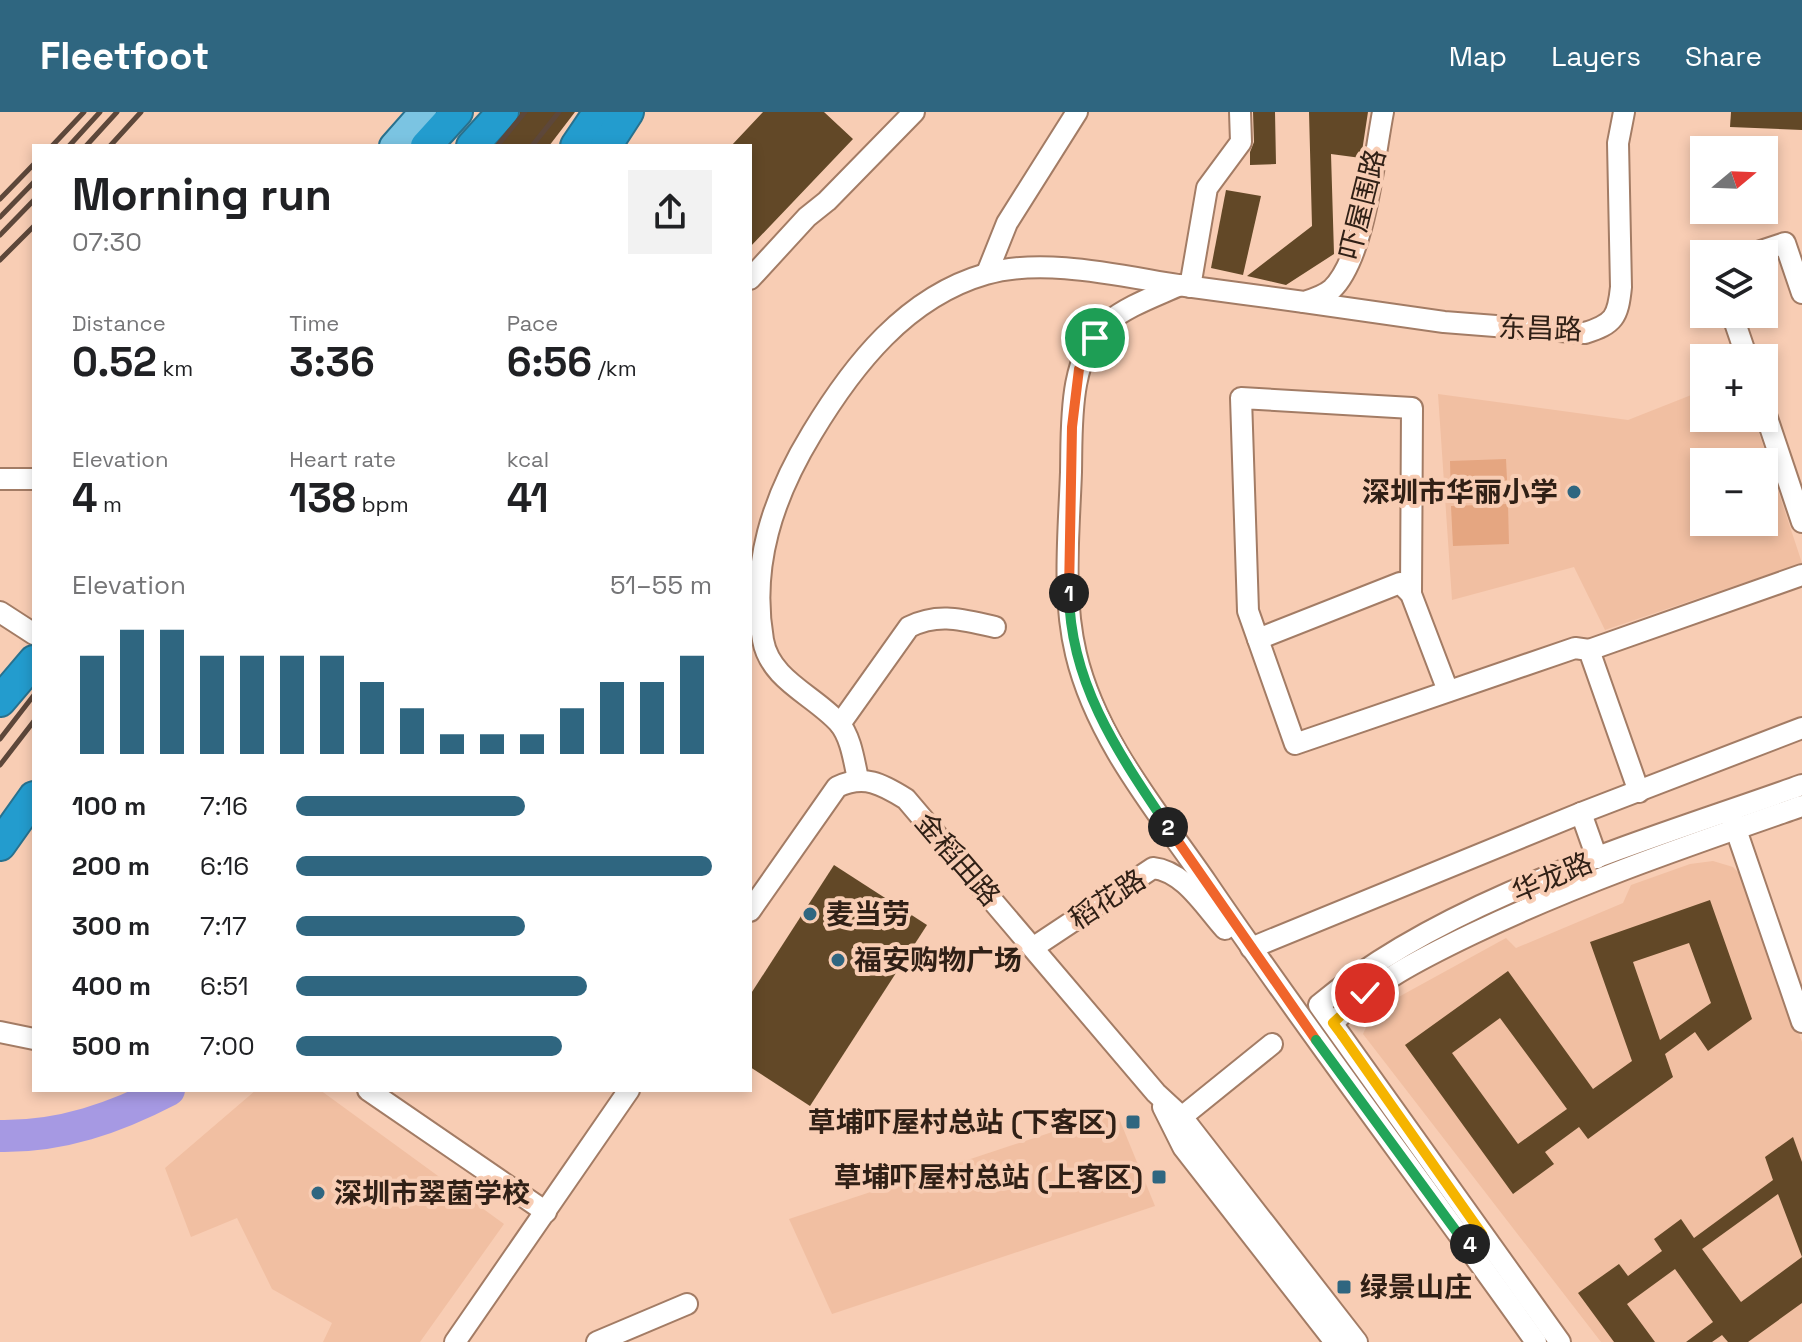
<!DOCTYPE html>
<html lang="en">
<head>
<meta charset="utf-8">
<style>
  :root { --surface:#fff; --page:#f2f2f2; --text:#202124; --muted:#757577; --accent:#2f6680 }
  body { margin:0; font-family:"Space Grotesk","Noto Sans SC",sans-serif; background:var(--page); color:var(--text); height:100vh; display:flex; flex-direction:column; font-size:30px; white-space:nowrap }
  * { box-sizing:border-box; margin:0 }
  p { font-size:26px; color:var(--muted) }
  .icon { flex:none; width:44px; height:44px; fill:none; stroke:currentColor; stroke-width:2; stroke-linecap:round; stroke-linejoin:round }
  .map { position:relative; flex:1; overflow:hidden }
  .drawer { position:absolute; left:32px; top:32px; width:720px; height:948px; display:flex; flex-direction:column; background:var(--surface); border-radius:0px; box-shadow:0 4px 12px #0003 }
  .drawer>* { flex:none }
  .needle { width:52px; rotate:71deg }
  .buttons { position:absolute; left:1690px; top:24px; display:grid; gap:16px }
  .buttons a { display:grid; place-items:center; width:88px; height:88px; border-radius:0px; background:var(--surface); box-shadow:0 4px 12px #0003; font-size:40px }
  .pin { position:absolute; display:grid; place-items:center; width:68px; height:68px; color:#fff; margin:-34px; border:4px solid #fff; border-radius:50%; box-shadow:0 2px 8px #0007 }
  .km { position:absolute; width:40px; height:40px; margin:-20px; border-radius:50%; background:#222; color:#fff; font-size:22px; line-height:40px; text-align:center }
  .round { display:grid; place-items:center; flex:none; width:84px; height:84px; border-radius:0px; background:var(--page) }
  .headline { display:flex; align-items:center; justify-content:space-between; height:136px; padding:0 40px }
  h1 { font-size:44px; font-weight:600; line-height:60px }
  .stats { display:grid; grid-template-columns:repeat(3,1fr); gap:12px; height:136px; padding:8px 40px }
  .stats div { display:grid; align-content:center }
  .stats b { font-size:40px; font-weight:600 }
  .stats small { font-size:22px; font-weight:400 }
  .stats p { font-size:22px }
  .chart { height:224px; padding:16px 40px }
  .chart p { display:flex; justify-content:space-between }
  .chart svg { width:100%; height:144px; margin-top:8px; stroke:var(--accent); stroke-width:6 }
  ul { padding:0 40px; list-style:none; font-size:26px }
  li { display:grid; grid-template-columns:128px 96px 1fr; align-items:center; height:60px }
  li i { height:20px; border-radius:10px; background:var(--accent) }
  header { display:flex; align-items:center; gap:48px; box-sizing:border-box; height:112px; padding:0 40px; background:var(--accent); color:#fff }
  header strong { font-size:38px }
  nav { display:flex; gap:44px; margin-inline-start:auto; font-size:28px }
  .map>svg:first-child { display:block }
  .built { fill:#f1bfa2; fill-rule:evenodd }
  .green { fill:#e5a681 }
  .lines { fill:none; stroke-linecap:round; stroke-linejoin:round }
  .river { stroke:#a699e3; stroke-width:32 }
  .building { fill:#624827; fill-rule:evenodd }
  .minor-casing { stroke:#a37c65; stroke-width:24 }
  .major-casing { stroke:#28718e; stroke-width:30 }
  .highway-casing { stroke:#28718e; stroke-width:34 }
  .minor { stroke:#fff; stroke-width:20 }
  .major { stroke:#7bc4e2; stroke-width:26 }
  .highway { stroke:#239cce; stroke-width:30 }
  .rail { stroke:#5d473a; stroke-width:5 }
  .split-1-casing { stroke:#fff; stroke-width:16 }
  .split-2-casing { stroke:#fff; stroke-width:16 }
  .split-3-casing { stroke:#fff; stroke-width:16 }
  .split-4-casing { stroke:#fff; stroke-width:16 }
  .split-5-casing { stroke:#fff; stroke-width:16 }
  .split-6-casing { stroke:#fff; stroke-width:16 }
  .split-1 { stroke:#f0652b; stroke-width:10 }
  .split-2 { stroke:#22a559; stroke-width:10 }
  .split-3 { stroke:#f0652b; stroke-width:10 }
  .split-4 { stroke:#22a559; stroke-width:10 }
  .split-5 { stroke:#f5b400; stroke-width:10 }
  .split-6 { stroke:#f5b400; stroke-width:10 }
  .poi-dot { fill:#2f6680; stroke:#f8cdb4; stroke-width:3 }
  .labels { text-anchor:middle; stroke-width:8; stroke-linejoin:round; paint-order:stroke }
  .street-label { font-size:28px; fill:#302016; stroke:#f8cdb4 }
  .poi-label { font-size:28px; font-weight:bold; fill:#302016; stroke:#f8cdb4; text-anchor:start }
</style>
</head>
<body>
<header>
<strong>Fleetfoot</strong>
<nav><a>Map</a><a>Layers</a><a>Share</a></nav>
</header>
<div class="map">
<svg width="1802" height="1230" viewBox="0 0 1802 1230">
  <rect width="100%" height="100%" fill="#f8cdb4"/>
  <g class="built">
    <path d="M1704,278v28h50l48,145 -197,67 -31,-63 -122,33 -14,-206 190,26zM1704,350h60v60h-60z"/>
    <polygon points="1713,749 1733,755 1745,767 1802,930 1802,1230 1601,1230 1363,922 1373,899 1506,826 1516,836 1623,791 1631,773 1690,752"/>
    <polygon points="256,978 320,978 504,1112 420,1230 323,1230 332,1211 272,1177 237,1106 191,1125 165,1056"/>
    <polygon points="1116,999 1155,1094 832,1202 789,1107"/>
  </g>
  <g class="green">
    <polygon points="1506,347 1508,388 1451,390 1450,349"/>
    <polygon points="1508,392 1509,432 1453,434 1451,394"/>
  </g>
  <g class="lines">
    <path class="river" d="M0,1024c61,1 115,-18 169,-46"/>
  </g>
  <g class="building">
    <polygon points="520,0 575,0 549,34 496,34 516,12"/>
    <polygon points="763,0 824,0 853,27 750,135 750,34 731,34"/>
    <polygon points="1253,0 1275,0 1276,52 1250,53 1250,40 1254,30"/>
    <polygon points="1309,0 1368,0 1361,46 1331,42 1334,142 1286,173 1247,164 1312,114"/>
    <polygon points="1731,0 1802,0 1802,18 1730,15"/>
    <polygon points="1226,78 1261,84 1243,163 1211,156"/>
    <polygon points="834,753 927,813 810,994 750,955 750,883"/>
    <path d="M1710,788l42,119 -44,32 -13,-19 -30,22 8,23 -85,62 -9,-12 -34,25 9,12 -41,30 -108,-149 103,-74 85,118 39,-28 -42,-119zM1689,831l22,60 -51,37 -27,-78zM1500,906l67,91 -49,35 -66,-91z"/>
    <polygon points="1793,1025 1802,1050 1802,1145 1778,1082 1702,1137 1741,1190 1802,1145 1802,1191 1748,1230 1728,1230 1722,1223 1712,1230 1686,1230 1713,1210 1675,1157 1627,1192 1655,1230 1614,1230 1578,1181 1619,1152 1628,1164 1662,1139 1654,1127 1681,1107 1694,1126 1773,1068 1765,1045"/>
  </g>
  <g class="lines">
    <g class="minor-casing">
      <g id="minor">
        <polyline points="1752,142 1785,131 1802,181"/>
        <polyline points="987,161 1007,111 1077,0"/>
        <polyline points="750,167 807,105 827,89 914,0"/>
        <path d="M1180,173c-24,11 -53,21 -73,38 -39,33 -35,102 -36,149 -2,59 -9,124 5,182 20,85 81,157 130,228 106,156 221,306 330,460"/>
        <polyline points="1190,175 1207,76 1241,30 1240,0"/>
        <path d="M1304,190l140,20 141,11c29,-9 33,-16 36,-46l-3,-144 6,-31"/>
        <polyline points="1732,202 1747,246"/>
        <polyline points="1764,297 1802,410"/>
        <polyline points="0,367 34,367"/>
        <polyline points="1411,482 1412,296 1241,286 1248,499 1295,632 1575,536 1589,538 1639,680"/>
        <polyline points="0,500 34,522"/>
        <polyline points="1258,527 1400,471 1411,482 1448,579"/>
        <polyline points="1589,538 1802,463"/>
        <path d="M840,612l69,-97c30,-15 54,-7 86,0"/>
        <path d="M858,667c-4,-18 -7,-42 -19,-56 -25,-28 -69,-43 -76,-83 -13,-75 10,-143 49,-207 41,-68 94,-136 174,-159 57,-17 135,2 192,11 42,6 84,11 126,17 10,-3 20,-6 28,-13 33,-32 42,-131 51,-177"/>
        <polyline points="1581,701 1597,746"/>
        <polyline points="1732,706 1802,910"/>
        <path d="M750,799l87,-124c27,-13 45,-3 69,12l250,294 26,24 175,225"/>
        <path d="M1034,835l119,-79c31,3 52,39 72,61"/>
        <polyline points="1251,836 1581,701 1802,616"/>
        <path d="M1333,911c39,-40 89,-65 139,-89 106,-51 218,-89 330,-128"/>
        <polyline points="0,920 34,927"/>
        <polyline points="368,978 546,1100"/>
        <polyline points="1163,995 1183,1035 1335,1230"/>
        <polyline points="1173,1012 1272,932"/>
        <polyline points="455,1230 629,978"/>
        <polyline points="597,1230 687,1192"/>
        <path d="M1560,1230l-241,-337c128,-108 327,-164 483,-220"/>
      </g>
    </g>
    <g class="major-casing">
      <polyline id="major" points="393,34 423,0"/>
    </g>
    <g class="highway-casing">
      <g id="highway">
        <polyline points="426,34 457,0"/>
        <polyline points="472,34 503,0"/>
        <polyline points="576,34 599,0"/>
        <polyline points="606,34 628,0"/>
        <polyline points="0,589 34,549"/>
        <polyline points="0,733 34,685"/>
      </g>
    </g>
    <use href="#minor" class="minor"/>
    <use href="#major" class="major"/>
    <use href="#highway" class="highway"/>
    <g class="rail">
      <polyline points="52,34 84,0"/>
      <polyline points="69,34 100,0"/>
      <polyline points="86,34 117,0"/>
      <polyline points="110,34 141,0"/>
      <polyline points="497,34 525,0"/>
      <polyline points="532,34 559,0"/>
      <polyline points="0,87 34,52"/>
      <polyline points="0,105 34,70"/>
      <polyline points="0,123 34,88"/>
      <polyline points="0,148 34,114"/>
      <polyline points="0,627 34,583"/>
      <polyline points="0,653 34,609"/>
    </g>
  </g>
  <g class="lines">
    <g class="split-1-casing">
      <polyline id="split-1" points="1069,481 1072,315 1079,257 1095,226"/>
    </g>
    <g class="split-2-casing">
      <path id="split-2" d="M1069,481c1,91 50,161 99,234"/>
    </g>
    <g class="split-3-casing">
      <polyline id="split-3" points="1168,715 1316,928"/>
    </g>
    <g class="split-4-casing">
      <polyline id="split-4" points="1316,928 1467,1134 1470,1132"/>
    </g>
    <g class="split-5-casing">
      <polyline id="split-5" points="1342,923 1482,1122 1470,1132"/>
    </g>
    <g class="split-6-casing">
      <polyline id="split-6" points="1342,923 1333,911 1365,881"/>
    </g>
    <use href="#split-1" class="split-1"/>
    <use href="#split-2" class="split-2"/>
    <use href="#split-3" class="split-3"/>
    <use href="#split-4" class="split-4"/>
    <use href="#split-5" class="split-5"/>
    <use href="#split-6" class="split-6"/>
  </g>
  <g class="poi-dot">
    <circle cx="1574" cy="380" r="8"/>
    <circle cx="810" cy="802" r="8"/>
    <circle cx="838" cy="848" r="8"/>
    <rect x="1125" y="1002" width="16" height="16" rx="4"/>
    <rect x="1151" y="1057" width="16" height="16" rx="4"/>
    <circle cx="318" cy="1081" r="8"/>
    <rect x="1336" y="1167" width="16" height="16" rx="4"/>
  </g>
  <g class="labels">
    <g class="street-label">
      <text transform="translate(1362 92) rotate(-76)" y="10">吓屋围路</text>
      <text transform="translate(1540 216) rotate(2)" y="10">东昌路</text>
      <text transform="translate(958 747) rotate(49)" y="10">金稻田路</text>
      <text transform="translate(1552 765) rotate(-23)" y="10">华龙路</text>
      <text transform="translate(1107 787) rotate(-33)" y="10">稻花路</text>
    </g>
    <g class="poi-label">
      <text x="1558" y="390" text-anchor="end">深圳市华丽小学</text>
      <text x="826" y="812">麦当劳</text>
      <text x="854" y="858">福安购物广场</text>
      <text x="1117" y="1020" text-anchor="end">草埔吓屋村总站 (下客区)</text>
      <text x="1143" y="1075" text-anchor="end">草埔吓屋村总站 (上客区)</text>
      <text x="334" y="1091">深圳市翠菌学校</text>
      <text x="1360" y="1185">绿景山庄</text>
    </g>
  </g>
</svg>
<div class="buttons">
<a><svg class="needle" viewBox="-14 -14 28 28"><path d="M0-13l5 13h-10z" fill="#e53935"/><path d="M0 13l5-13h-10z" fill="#757577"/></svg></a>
<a><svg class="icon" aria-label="layers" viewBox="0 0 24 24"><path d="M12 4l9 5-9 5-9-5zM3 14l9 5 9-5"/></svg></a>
<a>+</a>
<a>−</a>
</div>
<div class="pin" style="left:1095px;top:226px;background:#1e9e55"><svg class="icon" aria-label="arrive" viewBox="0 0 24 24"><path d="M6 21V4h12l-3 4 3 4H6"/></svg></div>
<div class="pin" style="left:1365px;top:881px;background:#d93025"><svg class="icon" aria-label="check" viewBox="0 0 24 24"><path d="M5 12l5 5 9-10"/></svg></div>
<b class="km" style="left:1069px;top:481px">1</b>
<b class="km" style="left:1168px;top:715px">2</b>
<b class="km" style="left:1470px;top:1132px">4</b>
<section class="drawer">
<div class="headline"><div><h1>Morning run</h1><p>07:30</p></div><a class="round"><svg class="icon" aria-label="share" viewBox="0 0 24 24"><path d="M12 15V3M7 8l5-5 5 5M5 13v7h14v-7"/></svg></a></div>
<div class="stats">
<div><p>Distance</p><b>0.52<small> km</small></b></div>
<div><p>Time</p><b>3:36</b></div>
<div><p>Pace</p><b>6:56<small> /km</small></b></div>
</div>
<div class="stats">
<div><p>Elevation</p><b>4<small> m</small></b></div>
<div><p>Heart rate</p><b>138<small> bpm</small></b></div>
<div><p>kcal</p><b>41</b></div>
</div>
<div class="chart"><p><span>Elevation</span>51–55 m</p>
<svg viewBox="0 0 160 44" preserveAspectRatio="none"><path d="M5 44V14M15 44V6M25 44V6M35 44V14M45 44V14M55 44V14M65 44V14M75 44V22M85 44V30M95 44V38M105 44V38M115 44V38M125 44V30M135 44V22M145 44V22M155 44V14"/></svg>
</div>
<ul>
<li><b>100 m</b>7:16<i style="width:55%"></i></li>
<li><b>200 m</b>6:16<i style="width:100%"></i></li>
<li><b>300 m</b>7:17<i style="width:55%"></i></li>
<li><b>400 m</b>6:51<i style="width:70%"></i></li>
<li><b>500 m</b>7:00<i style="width:64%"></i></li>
</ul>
</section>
</div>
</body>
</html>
